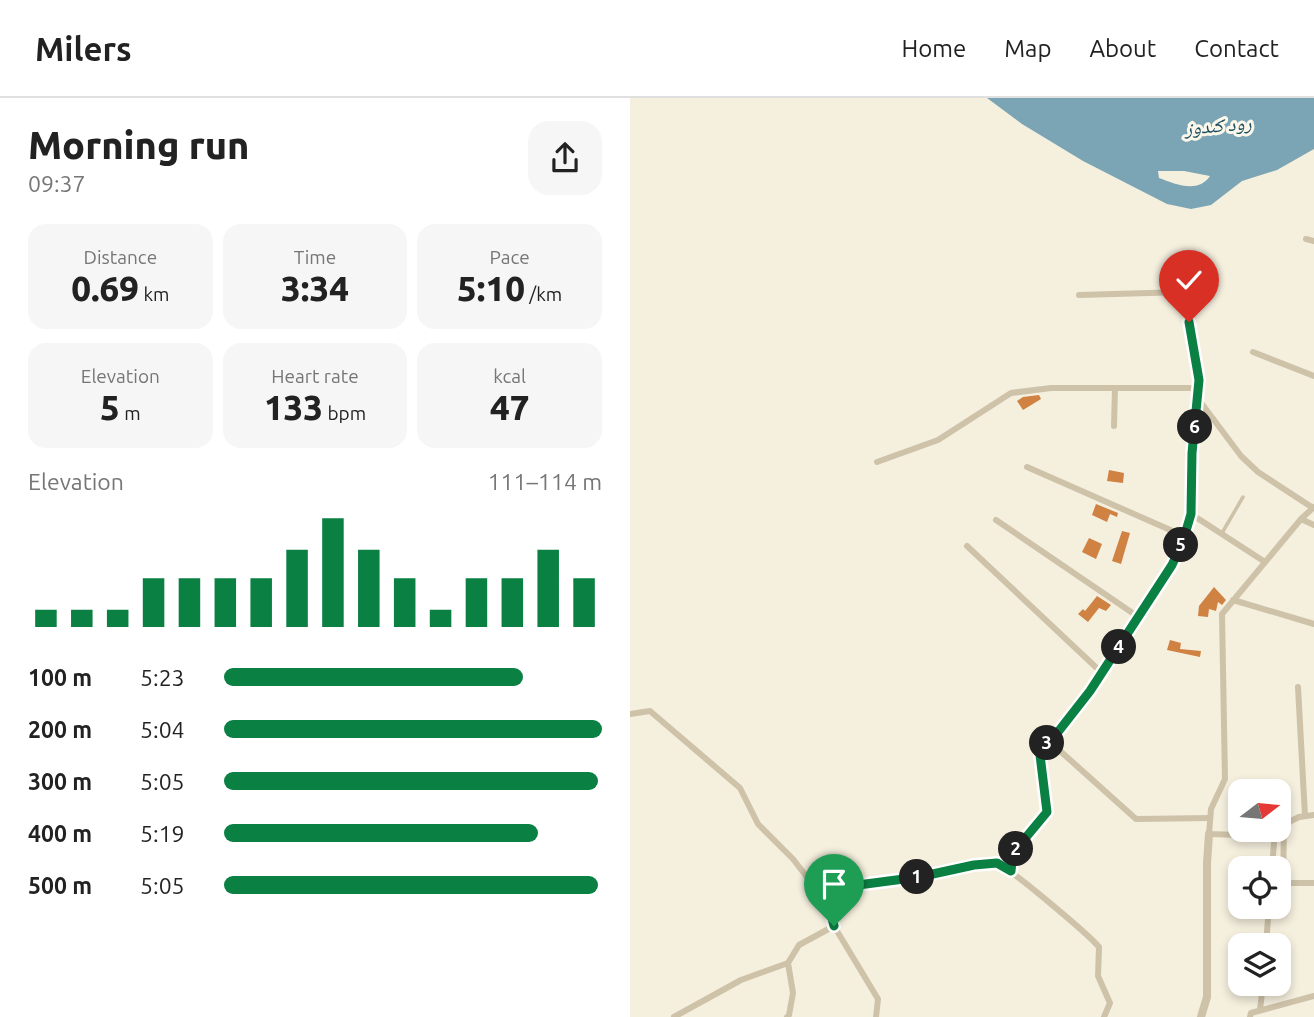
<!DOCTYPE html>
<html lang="en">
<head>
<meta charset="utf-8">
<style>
  :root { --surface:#fff; --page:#f6f6f6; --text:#222; --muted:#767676; --line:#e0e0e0; --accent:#0b8043 }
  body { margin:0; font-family:Ubuntu,"Noto Naskh Arabic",sans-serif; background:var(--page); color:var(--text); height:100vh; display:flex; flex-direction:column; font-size:26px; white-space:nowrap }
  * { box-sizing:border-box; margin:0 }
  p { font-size:23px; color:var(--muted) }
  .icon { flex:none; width:38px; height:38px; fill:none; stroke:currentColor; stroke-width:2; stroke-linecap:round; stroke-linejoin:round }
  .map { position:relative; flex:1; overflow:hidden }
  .details { display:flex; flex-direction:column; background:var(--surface); width:630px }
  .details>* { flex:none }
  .needle { width:46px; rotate:74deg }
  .tools { position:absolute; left:598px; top:681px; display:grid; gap:14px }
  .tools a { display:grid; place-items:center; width:63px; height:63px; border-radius:14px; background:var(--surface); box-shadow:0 4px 10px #0003; font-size:35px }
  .pin { position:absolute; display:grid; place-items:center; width:60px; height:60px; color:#fff; margin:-72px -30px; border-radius:50% 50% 50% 0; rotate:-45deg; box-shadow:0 0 7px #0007 }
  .pin .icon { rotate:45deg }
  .km { position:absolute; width:35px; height:35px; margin:-18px; border-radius:50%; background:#222; color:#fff; font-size:19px; line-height:35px; text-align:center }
  .round { display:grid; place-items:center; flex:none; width:74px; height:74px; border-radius:21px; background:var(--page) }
  .overview { display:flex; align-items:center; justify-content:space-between; height:119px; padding:0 28px }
  h1 { font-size:38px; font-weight:800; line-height:52px }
  .metrics { display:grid; grid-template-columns:repeat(3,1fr); gap:10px; height:119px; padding:7px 28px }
  .metrics div { display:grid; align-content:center; border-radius:18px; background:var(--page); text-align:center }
  .metrics b { font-size:35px; font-weight:800 }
  .metrics small { font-size:19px; font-weight:400 }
  .metrics p { font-size:19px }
  .chart { height:196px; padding:14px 28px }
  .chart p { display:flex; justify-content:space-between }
  .chart svg { width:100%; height:126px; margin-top:7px; stroke:var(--accent); stroke-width:6 }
  ul { padding:0 28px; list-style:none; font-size:23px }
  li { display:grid; grid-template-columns:112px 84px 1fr; align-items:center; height:52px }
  li i { height:18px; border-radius:9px; background:var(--accent) }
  header { display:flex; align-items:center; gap:42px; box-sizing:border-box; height:98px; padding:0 35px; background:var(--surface); border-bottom:2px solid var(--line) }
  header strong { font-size:33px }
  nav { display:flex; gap:38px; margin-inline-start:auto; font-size:24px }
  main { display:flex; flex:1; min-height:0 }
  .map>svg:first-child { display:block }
  .water { fill:#7ba5b4; fill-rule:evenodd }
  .building { fill:#cf8242 }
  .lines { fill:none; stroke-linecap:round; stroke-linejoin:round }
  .service { stroke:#cec2a9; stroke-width:3.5 }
  .minor { stroke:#cec2a9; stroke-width:6 }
  .tertiary { stroke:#cec2a9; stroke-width:8 }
  .route-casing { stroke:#fff; stroke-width:14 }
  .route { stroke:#0b8043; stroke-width:9 }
  .labels { text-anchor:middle; stroke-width:6; stroke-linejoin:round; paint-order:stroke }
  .water-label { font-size:19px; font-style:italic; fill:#1b4d60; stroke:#fbf7eb }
</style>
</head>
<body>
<header>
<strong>Milers</strong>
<nav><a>Home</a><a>Map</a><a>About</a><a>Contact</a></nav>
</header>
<main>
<section class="details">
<div class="overview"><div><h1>Morning run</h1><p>09:37</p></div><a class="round"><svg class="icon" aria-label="share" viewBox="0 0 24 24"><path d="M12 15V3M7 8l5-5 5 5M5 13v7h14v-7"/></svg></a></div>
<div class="metrics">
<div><p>Distance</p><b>0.69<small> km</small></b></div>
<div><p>Time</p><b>3:34</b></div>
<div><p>Pace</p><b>5:10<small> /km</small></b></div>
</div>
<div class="metrics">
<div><p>Elevation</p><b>5<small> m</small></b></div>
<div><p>Heart rate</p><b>133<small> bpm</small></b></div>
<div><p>kcal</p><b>47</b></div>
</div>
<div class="chart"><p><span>Elevation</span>111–114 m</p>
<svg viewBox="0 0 160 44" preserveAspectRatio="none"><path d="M5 44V38M15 44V38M25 44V38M35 44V27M45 44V27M55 44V27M65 44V27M75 44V17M85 44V6M95 44V17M105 44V27M115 44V38M125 44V27M135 44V27M145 44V17M155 44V27"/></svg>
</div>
<ul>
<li><b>100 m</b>5:23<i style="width:79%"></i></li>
<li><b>200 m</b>5:04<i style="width:100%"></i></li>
<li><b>300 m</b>5:05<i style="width:99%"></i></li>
<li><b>400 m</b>5:19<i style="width:83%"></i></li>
<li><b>500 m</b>5:05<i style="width:99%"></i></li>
</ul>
</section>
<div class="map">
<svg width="684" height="919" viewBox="0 0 684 919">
  <rect width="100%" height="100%" fill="#f5efde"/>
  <path class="water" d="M357,0h327v51l-37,21 -35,11 -31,24 -20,4 -24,-5 -84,-43 -61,-37zM528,73h26l26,5c-12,18 -35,8 -51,2z"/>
  <g class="building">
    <polygon points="409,297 411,301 393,312 387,303 393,299"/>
    <polygon points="479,372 494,375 493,385 477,383"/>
    <polygon points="466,406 488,415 487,419 480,416 477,424 462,417"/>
    <polygon points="492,433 500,435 491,466 482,463"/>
    <polygon points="459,440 472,446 466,461 452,454"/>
    <polygon points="584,489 596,502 592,507 588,504 586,513 579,511 578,519 568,518 569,508"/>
    <polygon points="467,498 481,507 476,513 469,510 458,524 448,516 453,511 455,513"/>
    <polygon points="540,542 551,545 550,551 571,553 570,559 537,552"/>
  </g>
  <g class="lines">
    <polyline class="service" points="592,435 613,399"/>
    <g class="minor">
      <polyline points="676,141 684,143"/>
      <polyline points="623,254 684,278"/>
      <polyline points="569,302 611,358 628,374 683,410"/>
      <polyline points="484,328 485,290"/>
      <polyline points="247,364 308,342 381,295 421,290 569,290"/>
      <polyline points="397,369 554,438"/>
      <polyline points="561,416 635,464"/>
      <polyline points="671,421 684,427"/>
      <polyline points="366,422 507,518"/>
      <polyline points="337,448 472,575"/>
      <polyline points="603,502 684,526"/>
      <polyline points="668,589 675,718"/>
      <polyline points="0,616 20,613 110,690 128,726 163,761 197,805 204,828 248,901 246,919"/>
      <polyline points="419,643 506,721 580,720"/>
      <polyline points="639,686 640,693"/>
      <polyline points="654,728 653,785 684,785"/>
      <polyline points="649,729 669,719 684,717"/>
      <polyline points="644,732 639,738 579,736 581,711 595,681 592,516 671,421 684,409"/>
      <polyline points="642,770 645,732"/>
      <polyline points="381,773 383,755 417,714 409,657 460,593 542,466 553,443 561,416 562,355 569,282 554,194 449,197"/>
      <path d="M201,816l11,-10 1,-17c28,-1 58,-6 85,-12 20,-5 47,-16 68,-12 12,3 93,72 103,84l-1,29 12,27 -6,14"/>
      <polyline points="636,847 639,808"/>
      <polyline points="630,912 633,886"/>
      <polyline points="44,919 111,882 158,865"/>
      <polyline points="157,919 159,917 163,895 158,865 169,847 204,828"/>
      <polyline points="620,919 621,915 684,898"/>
    </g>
    <polyline class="tertiary" points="571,919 577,899 577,765 579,736"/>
  </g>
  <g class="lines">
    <g class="route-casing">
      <polyline id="route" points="204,828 201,816 212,806 213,789 289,779 344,767 367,765 381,773 383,755 417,714 410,657 460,593 542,467 553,443 561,416 562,355 569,282 559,224"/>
    </g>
    <use href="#route" class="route"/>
  </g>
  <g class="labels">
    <g class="water-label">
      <text transform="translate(588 27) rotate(-5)" y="7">رود کندوز</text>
    </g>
  </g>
</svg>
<div class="tools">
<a><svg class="needle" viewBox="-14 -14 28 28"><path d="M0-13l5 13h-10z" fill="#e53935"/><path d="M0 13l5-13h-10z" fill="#767676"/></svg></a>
<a><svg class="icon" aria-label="locate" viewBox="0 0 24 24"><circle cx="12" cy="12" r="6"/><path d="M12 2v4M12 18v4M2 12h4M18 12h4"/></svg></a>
<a><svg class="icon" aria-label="layers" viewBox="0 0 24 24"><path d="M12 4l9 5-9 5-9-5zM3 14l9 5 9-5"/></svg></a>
</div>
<div class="pin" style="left:204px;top:828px;background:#1e9e55"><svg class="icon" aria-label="arrive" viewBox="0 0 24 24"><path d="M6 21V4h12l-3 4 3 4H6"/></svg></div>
<div class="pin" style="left:559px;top:224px;background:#d93025"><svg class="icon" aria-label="check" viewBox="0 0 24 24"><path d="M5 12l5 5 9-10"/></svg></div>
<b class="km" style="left:287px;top:779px">1</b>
<b class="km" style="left:386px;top:751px">2</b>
<b class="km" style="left:417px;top:645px">3</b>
<b class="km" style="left:489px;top:549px">4</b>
<b class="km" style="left:551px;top:447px">5</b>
<b class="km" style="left:565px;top:329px">6</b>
</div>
</main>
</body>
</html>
